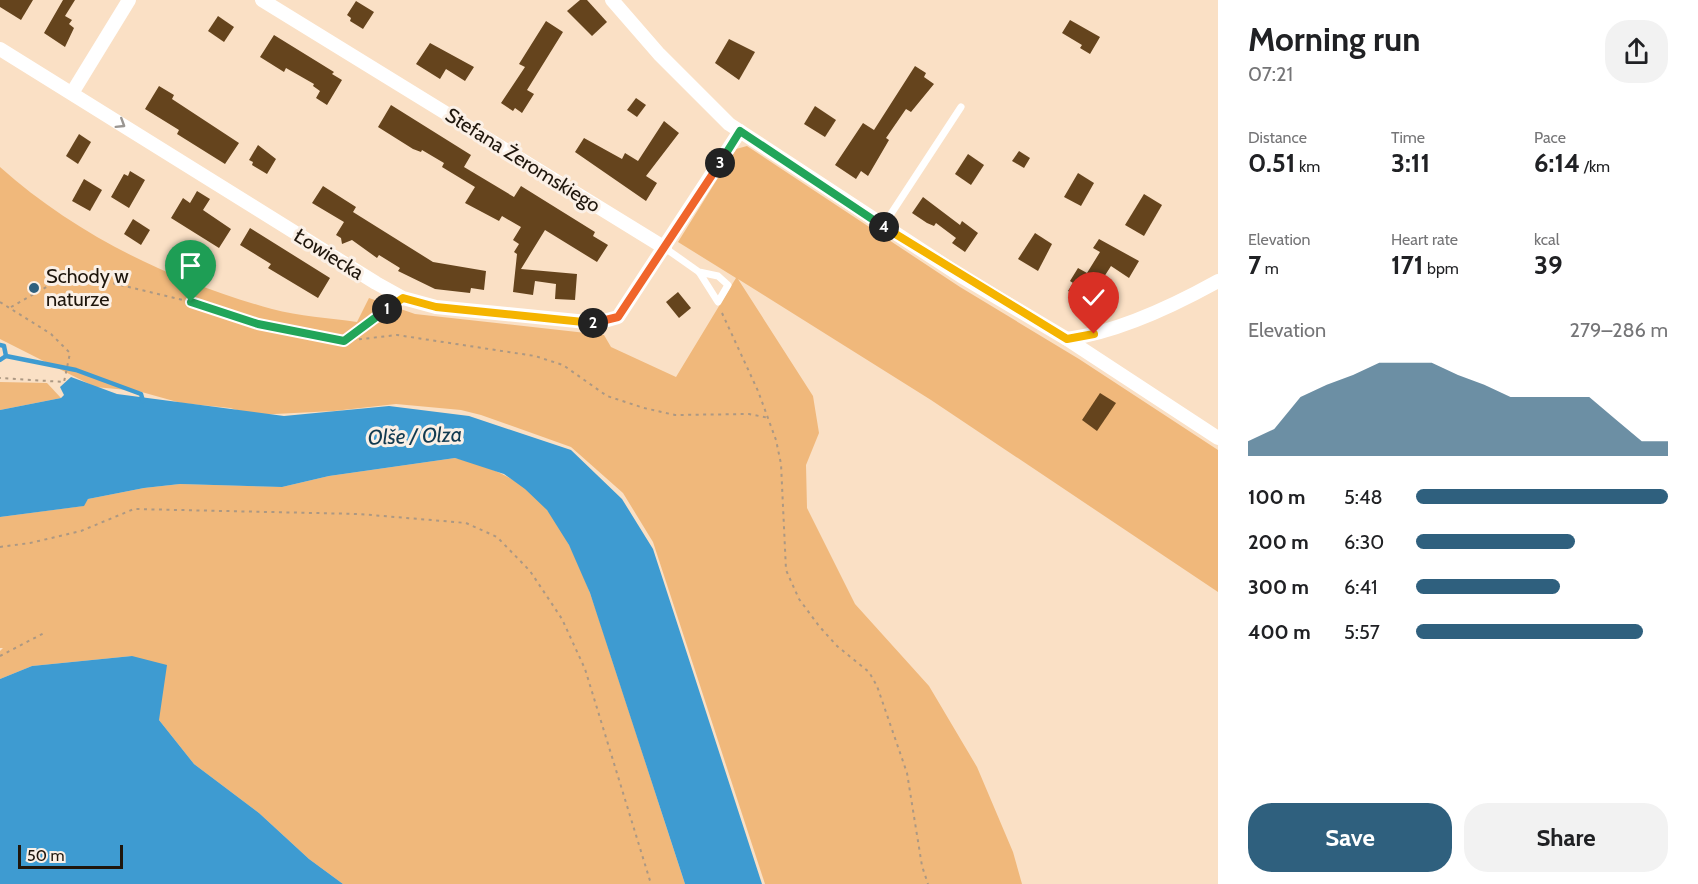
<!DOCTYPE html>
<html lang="en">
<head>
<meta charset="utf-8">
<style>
  :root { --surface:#fff; --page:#f2f2f2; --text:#202124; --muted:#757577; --accent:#2f607e }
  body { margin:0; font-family:Cabin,sans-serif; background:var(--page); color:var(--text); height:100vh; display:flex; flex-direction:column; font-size:22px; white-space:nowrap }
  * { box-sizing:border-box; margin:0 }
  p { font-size:20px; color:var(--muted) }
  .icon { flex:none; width:33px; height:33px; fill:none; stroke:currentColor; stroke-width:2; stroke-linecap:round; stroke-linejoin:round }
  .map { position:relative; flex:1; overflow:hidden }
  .details { display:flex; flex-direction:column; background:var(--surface); width:480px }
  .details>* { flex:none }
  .scale { position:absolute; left:18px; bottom:15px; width:105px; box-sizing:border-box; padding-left:6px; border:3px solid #1f160c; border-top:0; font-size:16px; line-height:21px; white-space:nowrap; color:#1f160c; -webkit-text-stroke:4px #fbf0e6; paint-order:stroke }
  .pin { position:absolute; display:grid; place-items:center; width:51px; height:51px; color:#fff; margin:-62px -26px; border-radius:50% 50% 50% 0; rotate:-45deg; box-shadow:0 0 6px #0007 }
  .pin .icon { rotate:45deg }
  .km { position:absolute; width:30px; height:30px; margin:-15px; border-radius:50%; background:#222; color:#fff; font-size:16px; line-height:30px; text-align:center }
  .round { display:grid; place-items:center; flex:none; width:63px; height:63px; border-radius:24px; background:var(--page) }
  .summary { display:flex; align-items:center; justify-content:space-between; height:102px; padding:0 30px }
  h1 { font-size:33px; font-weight:700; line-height:45px }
  .figures { display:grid; grid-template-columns:repeat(3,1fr); gap:9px; height:102px; padding:6px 30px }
  .figures div { display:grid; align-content:center }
  .figures b { font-size:26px; font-weight:700 }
  .figures small { font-size:16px; font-weight:400 }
  .figures p { font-size:16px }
  .chart { height:168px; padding:12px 30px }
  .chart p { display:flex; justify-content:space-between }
  .chart svg { width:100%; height:108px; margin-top:6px; fill:var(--accent); opacity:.7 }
  .button { display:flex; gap:12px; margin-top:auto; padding:12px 30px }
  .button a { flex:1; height:69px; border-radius:24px; background:var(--accent); color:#fff; font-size:24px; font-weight:700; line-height:69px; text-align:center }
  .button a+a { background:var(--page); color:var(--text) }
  ul { padding:0 30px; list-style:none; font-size:20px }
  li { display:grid; grid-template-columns:96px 72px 1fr; align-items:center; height:45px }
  li i { height:15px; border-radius:8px; background:var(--accent) }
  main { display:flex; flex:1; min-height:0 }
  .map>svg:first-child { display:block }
  .green { fill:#f0b87b }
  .water { fill:#3e9bd1 }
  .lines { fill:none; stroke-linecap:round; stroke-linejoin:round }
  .stream { stroke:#3e9bd1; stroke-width:4.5 }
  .building { fill:#65441d }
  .path { stroke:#ac9883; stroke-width:2; stroke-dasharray:3 4.5; stroke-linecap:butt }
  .lane { stroke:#fff; stroke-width:7 }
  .street { stroke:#fff; stroke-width:14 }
  .oneway { stroke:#9a9692 }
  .split-1-casing { stroke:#fff; stroke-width:12 }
  .split-2-casing { stroke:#fff; stroke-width:12 }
  .split-3-casing { stroke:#fff; stroke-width:12 }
  .split-4-casing { stroke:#fff; stroke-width:12 }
  .split-5-casing { stroke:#fff; stroke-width:12 }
  .split-1 { stroke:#22a559; stroke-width:8 }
  .split-2 { stroke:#f5b400; stroke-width:8 }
  .split-3 { stroke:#f0652b; stroke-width:8 }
  .split-4 { stroke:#22a559; stroke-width:8 }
  .split-5 { stroke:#f5b400; stroke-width:8 }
  .poi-dot { fill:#2f607e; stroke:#fbf0e6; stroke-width:2 }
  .labels { text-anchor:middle; stroke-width:6; stroke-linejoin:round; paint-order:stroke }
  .street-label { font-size:20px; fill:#1f160c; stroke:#fbf0e6 }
  .poi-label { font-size:20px; fill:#1f160c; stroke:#fbf0e6; text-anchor:start }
  .water-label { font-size:21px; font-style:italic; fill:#123a50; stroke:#fbf0e6 }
</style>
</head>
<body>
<main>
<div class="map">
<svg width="1218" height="884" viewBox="0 0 1218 884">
  <rect width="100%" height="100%" fill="#fae0c5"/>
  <g class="green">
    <path d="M747,146l213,141 119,72 139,91v142l-287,-192 -193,-121 75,117 6,37 -13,32 1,43 48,96 74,82 48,81 36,85 9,32h-257l-112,-342 -30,-49 -52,-46 -90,-32 -20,-5 -65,-6 -62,7 -79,4 -25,-7 -49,-5 -43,-12 -43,-4 -95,-48v-172c76,68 173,115 272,142 27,7 57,9 85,13l12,-24 46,16 189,21 7,12 65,30 60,-99 -58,-36 58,-93z"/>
    <polygon points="0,382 47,383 61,398 0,410"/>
    <path d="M455,458c35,8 71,23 93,53 35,47 51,109 69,164 23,70 45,139 68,209h-342l-34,-25 -50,-46 -65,-49 -35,-44 -27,-64 -100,10 -32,13v-28l3,-3h-3v-131l83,-11 5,-7 56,-11 36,-4 102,3 47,-11z"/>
  </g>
  <g class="water">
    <polygon points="71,377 117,394 284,416 389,406 469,416 571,450 622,499 653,549 762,884 685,884 590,593 569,545 547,510 525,489 504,474 455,458 329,476 282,487 180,484 144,488 88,499 84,506 0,517 0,410 61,398 64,395 60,387"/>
    <polygon points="132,656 167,665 159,720 194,764 259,813 309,859 343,884 0,884 0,679 32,666"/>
  </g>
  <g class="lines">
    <g class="stream">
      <polyline points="0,345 4,346 6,356"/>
      <polyline points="0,360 6,356 76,370 141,394 143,401"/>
    </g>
  </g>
  <g class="building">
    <polygon points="0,0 33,0 21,20 0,7"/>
    <polygon points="63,0 75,0 65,16 72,20 69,24 74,28 65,47 44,33"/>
    <polygon points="580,0 587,0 607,22 592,36 567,11"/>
    <polygon points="356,1 374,12 363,29 350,21 351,18 347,15"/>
    <polygon points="218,16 234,27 224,42 208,31"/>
    <polygon points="1070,20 1100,37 1090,54 1080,48 1082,45 1062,33"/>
    <polygon points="546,21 563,32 527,90 534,94 522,113 515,108 513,111 501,103 525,67 519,64"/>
    <polygon points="274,35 334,72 332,74 342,80 327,105 316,98 320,91 313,86 314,84 286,68 284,72 260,57"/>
    <polygon points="729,39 755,52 739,80 715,63"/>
    <polygon points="430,43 474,67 465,81 446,69 440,79 416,64"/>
    <polygon points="915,66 926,73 924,77 934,84 911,112 906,109 886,138 889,140 868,176 861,171 856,179 835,165 863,123 874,130"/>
    <polygon points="159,86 174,95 172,99 239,143 225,164 177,134 179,130 145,109"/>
    <polygon points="636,98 646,105 637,117 627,110"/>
    <polygon points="391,105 471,155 464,167 514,197 521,186 595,232 593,236 608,245 597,262 545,230 521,269 577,274 575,300 555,299 556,284 535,281 533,295 513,292 517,254 514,252 519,244 513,240 521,227 502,216 499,221 465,203 475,187 442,167 444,163 422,150 421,152 413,149 378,127"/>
    <polygon points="815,106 836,120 825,137 804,124"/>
    <polygon points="664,121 679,133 646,176 657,183 646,201 575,152 584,138 622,159 625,153 638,161"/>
    <polygon points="79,134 91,142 78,164 66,156"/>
    <polygon points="258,145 276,159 267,174 252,165 253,162 249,160"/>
    <polygon points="1019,151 1030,158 1024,168 1012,161"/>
    <polygon points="968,154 984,165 971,185 955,174"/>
    <polygon points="130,171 145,180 129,208 111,197 124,174 128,176"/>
    <polygon points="1078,173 1094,183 1081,206 1064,197"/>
    <polygon points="84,179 102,190 90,211 72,201"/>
    <polygon points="323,186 356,207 353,212 433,262 486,271 484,290 471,288 470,293 435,289 398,271 400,268 379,255 377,258 352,240 342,244 341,238 336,235 344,222 312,203"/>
    <polygon points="197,191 210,199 203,210 231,229 219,248 171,218 183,198 190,203"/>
    <polygon points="1144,194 1162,205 1144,236 1125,225"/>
    <polygon points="923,197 960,225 962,221 978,233 965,252 952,243 956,238 936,223 934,226 927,223 912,213"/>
    <polygon points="133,219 150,230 141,245 124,234"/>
    <polygon points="250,228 330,278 318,298 268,268 271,264 240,245"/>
    <polygon points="1035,233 1052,244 1038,271 1018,259"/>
    <polygon points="1099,239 1139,261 1129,278 1111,266 1088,302 1068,291 1073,283 1070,281 1078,268 1087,273 1100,252 1093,248"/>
    <polygon points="678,292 691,308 679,318 666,302"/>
    <polygon points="1100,393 1116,403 1097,431 1082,420"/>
  </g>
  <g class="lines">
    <g class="path">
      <polyline points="0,302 51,334 70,353 64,382 0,378"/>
      <polyline points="11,307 71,273 191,302 258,324 344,341 390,308"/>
      <polyline points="722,313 758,391 776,440 781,464 786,570 799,599 819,626 837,646 869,672 877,686 907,773 922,866 928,884"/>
      <polyline points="344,341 397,335 535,356 563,365 607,396 644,408 675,415 749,414 769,418"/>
      <polyline points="0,547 30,543 81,531 134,509 359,514 466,523 497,537 530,571 562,619 585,669 651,884"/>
      <polyline points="0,656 46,632"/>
    </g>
    <g class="lane">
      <polyline points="883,226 961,107"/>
      <polyline points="665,248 699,272 718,302 728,285 718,276 699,272"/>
    </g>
    <g class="street">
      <polyline points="262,0 665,248"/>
      <polyline points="612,0 659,54 729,124 961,276 1067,339 1218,438"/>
      <polyline points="0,49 376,283 403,298 436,307 597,323 618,317 740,131"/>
      <polyline points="72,93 129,0"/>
      <path d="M1067,339c51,-7 106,-33 151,-58"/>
    </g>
  </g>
  <defs><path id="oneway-chevron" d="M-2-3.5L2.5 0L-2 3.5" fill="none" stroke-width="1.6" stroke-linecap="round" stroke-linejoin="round" transform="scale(1.5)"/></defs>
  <use class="oneway" href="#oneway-chevron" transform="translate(121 124) rotate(32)"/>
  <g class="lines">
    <g class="split-1-casing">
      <polyline id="split-1" points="191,302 258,324 344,341 387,309"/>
    </g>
    <g class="split-2-casing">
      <polyline id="split-2" points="387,309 403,298 436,307 593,323"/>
    </g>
    <g class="split-3-casing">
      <polyline id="split-3" points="593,323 618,317 720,163"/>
    </g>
    <g class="split-4-casing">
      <polyline id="split-4" points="720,163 740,131 884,227"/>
    </g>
    <g class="split-5-casing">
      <polyline id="split-5" points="884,227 1067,339 1094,334"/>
    </g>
    <use href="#split-1" class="split-1"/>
    <use href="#split-2" class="split-2"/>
    <use href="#split-3" class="split-3"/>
    <use href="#split-4" class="split-4"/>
    <use href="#split-5" class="split-5"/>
  </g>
  <circle class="poi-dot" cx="34" cy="288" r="6"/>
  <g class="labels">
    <g class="street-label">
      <text transform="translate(523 160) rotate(32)" y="7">Stefana Żeromskiego</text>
      <text transform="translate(329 254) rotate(32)" y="7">Łowiecka</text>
    </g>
    <g class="poi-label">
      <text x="46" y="283">Schody w<tspan x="46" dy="23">naturze</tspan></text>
    </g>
    <g class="water-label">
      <text transform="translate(415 436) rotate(-2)" y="7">Olše / Olza</text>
    </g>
  </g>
</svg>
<div class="scale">50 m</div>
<div class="pin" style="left:191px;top:302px;background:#1e9e55"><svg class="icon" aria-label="arrive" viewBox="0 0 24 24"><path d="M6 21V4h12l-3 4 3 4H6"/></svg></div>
<div class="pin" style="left:1094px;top:334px;background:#d93025"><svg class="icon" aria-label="check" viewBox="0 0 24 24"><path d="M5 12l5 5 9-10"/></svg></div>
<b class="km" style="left:387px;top:309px">1</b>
<b class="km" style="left:593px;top:323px">2</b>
<b class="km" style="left:720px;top:163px">3</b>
<b class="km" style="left:884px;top:227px">4</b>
</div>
<section class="details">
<div class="summary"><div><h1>Morning run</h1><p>07:21</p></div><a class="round"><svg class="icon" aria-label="share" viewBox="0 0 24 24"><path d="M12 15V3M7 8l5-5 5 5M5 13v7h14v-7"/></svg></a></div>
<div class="figures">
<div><p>Distance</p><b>0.51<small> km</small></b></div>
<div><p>Time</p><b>3:11</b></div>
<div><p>Pace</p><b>6:14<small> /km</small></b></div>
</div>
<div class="figures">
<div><p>Elevation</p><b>7<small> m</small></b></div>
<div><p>Heart rate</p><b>171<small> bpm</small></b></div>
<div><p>kcal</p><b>39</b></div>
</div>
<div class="chart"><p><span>Elevation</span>279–286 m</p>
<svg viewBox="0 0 160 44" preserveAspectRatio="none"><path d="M0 44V38L10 33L20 20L30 15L40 11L50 6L60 6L70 6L80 11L90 15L100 20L110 20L120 20L130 20L140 29L150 38L160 38V44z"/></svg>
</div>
<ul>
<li><b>100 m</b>5:48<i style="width:100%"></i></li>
<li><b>200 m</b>6:30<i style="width:63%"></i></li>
<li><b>300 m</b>6:41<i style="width:57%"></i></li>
<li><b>400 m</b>5:57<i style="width:90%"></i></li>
</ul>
<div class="button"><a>Save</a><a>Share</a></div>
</section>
</main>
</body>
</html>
